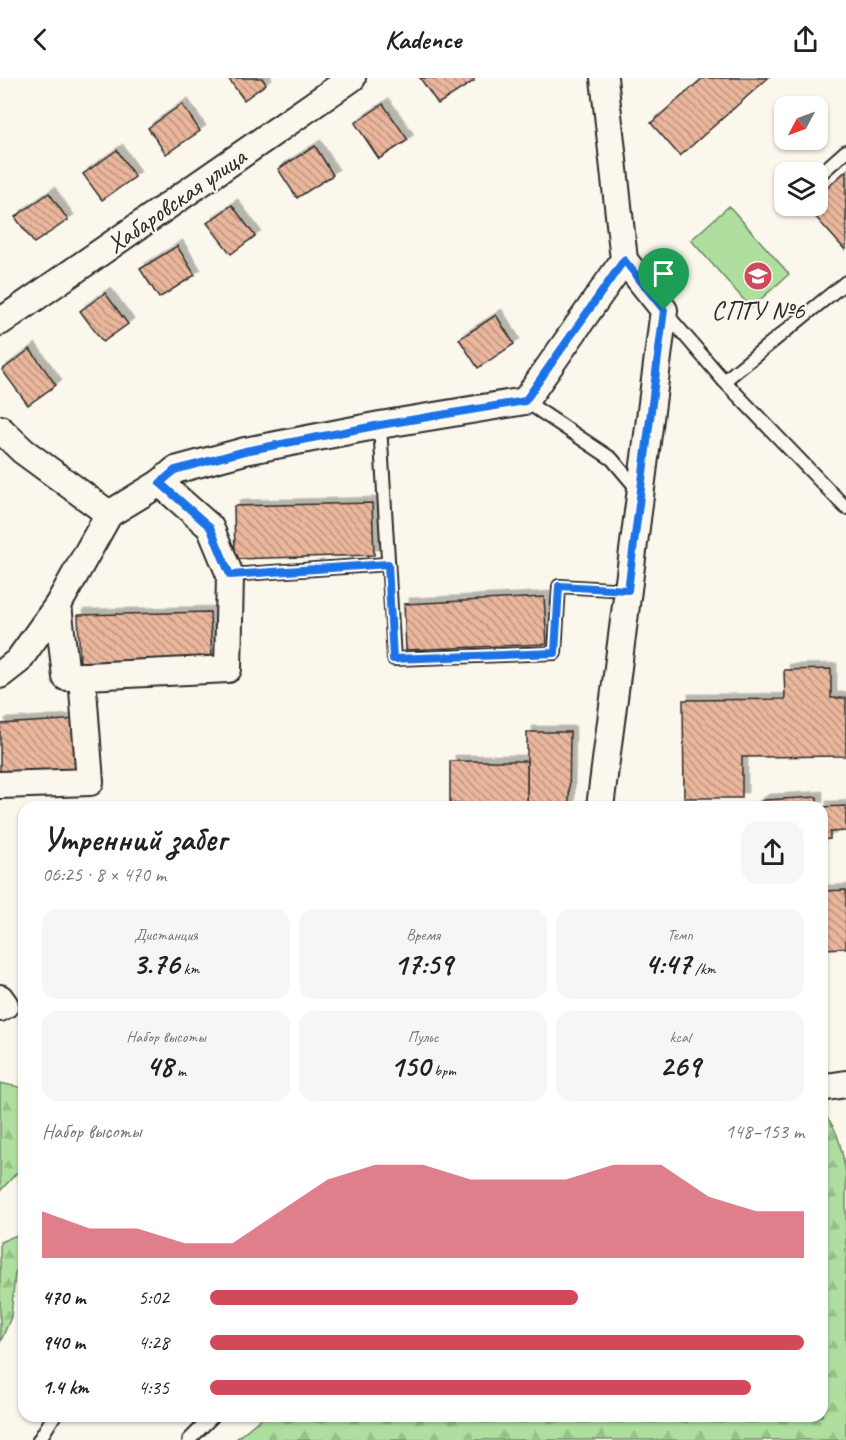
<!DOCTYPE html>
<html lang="ru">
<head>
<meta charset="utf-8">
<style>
  :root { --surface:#fff; --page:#f6f6f6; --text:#222; --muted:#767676; --accent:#d1495b }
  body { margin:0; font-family:Caveat,sans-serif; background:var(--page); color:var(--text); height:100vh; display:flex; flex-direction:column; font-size:22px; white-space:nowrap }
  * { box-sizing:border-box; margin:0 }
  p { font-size:20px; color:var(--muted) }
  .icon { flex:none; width:33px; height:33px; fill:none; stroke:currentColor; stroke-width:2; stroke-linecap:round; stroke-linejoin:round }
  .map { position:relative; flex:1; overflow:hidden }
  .details { position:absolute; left:18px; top:723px; width:810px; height:621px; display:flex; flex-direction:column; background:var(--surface); border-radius:18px; box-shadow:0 2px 4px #0004 }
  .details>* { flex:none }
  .needle { width:39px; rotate:229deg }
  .controls { position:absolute; left:774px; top:18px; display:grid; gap:12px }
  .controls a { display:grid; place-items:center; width:54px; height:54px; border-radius:12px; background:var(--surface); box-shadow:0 2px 4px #0004; font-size:30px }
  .pin { position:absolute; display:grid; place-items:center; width:51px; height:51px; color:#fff; margin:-62px -26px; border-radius:50% 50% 50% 0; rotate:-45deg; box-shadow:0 0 6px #0007 }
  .pin .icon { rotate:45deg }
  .round { display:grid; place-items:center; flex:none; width:63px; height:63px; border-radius:18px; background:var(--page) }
  .summary { display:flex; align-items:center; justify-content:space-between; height:102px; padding:0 24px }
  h1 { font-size:33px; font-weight:700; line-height:45px }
  .stats { display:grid; grid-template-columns:repeat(3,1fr); gap:9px; height:102px; padding:6px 24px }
  .stats div { display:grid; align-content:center; border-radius:15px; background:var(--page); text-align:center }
  .stats b { font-size:30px; font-weight:700 }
  .stats small { font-size:16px; font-weight:400 }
  .stats p { font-size:16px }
  .chart { height:168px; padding:12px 24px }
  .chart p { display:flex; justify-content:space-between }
  .chart svg { width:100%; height:108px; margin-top:6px; fill:var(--accent); opacity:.7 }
  ul { padding:0 24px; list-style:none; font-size:20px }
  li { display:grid; grid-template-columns:96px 72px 1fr; align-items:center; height:45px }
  li i { height:15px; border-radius:8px; background:var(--accent) }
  header { display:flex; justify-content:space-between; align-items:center; height:78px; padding:0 24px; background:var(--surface); font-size:27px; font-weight:700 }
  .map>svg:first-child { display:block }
  .grass { fill:#aedf9f; stroke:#6c8565; stroke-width:1.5 }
  .forest { fill:url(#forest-firs); stroke:#6c8565; stroke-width:1.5 }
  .building { fill:url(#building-back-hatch); stroke:#2b2b2b; stroke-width:1.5; filter:url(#shadow) }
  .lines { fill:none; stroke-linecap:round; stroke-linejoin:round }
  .service-casing { stroke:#2b2b2b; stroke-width:16 }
  .minor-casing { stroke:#2b2b2b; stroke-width:30 }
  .service { stroke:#fbf7ec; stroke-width:12 }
  .minor { stroke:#fbf7ec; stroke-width:26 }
  .route-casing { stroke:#fff; stroke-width:12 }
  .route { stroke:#1a73e8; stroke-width:8 }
  .labels { text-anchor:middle; stroke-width:4.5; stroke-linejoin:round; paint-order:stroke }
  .street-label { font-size:26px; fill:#2b2b2b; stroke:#fbf7ec }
  .poi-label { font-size:26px; fill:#2b2b2b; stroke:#fbf7ec }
</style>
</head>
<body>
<header><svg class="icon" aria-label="back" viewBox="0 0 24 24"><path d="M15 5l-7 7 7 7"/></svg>Kadence<svg class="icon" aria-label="share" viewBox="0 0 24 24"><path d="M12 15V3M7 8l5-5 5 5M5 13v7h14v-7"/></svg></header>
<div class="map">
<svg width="846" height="1362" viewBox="0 0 846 1362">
  <defs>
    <pattern id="forest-firs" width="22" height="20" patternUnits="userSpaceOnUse" patternTransform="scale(1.5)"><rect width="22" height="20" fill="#aedf9f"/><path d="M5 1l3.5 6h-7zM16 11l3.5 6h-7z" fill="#96c089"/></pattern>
    <pattern id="building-back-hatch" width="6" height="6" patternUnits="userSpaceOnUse" patternTransform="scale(1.5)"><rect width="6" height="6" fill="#eab69c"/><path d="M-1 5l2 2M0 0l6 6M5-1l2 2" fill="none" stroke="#be947f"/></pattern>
    <filter id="shadow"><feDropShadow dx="5.5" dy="-5.5" stdDeviation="0" flood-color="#0004"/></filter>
  </defs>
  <rect width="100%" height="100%" fill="#fbf7ec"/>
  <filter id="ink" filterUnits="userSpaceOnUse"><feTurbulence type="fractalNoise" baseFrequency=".0167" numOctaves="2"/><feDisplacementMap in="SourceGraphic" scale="12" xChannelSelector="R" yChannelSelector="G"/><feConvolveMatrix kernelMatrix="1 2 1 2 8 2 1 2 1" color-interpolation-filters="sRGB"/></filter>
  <g filter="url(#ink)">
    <polygon class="grass" points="729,128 789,196 751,230 691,162"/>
    <g class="forest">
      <polygon points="0,1005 24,1010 24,1087 0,1113"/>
      <path d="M822,1035c17,13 20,40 24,61v266h-611l29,-24h558z"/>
      <polygon points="24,1154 24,1182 15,1195 11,1239 0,1265 0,1164"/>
    </g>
    <g class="building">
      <polygon points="228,0 262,0 266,6 244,22"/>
      <polygon points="420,0 473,0 474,3 438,26"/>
      <polygon points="703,0 768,0 680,78 651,45"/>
      <polygon points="182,26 200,53 166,76 148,50"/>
      <polygon points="383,26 408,62 379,81 355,45"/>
      <polygon points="315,68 333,97 297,120 278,91"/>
      <polygon points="117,72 135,99 102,122 83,96"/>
      <polygon points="846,93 846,171 845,172 806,128 818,128 818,118"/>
      <polygon points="49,115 68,142 34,165 15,139"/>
      <polygon points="232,127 255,158 231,176 207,145"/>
      <polygon points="177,168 195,197 159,220 140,191"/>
      <polygon points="105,215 128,246 103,264 80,233"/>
      <polygon points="496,237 514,266 478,290 459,261"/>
      <polygon points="30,271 56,307 28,327 2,292"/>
      <polygon points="372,425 374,477 235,481 234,428"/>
      <polygon points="544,519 547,566 406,572 404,526"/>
      <polygon points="210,534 212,583 80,586 78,537"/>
      <polygon points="831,591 831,620 846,620 846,678 742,679 742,720 684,720 683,622 785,621 784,592"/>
      <polygon points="80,641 83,690 0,695 0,646"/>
      <polygon points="527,654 570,654 569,729 527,729"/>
      <rect x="450" y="683" width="77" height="43"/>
      <polygon points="817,719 817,729 753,729 764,722"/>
      <polygon points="846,728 846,753 830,754 830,761 822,762 821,729"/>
      <polygon points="846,812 846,870 822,871 822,813"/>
    </g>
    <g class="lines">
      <g class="service-casing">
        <g id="service">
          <polyline points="818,98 846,73"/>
          <polyline points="664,233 724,303 846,430"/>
          <polyline points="724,303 846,204"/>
          <polyline points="525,323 612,381 639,413"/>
          <polyline points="380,347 394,581 555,575 559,508 628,512"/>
          <polyline points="230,497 388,486"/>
          <polyline points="39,1362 54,1338"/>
          <polyline points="189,1362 213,1338"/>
        </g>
      </g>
      <g class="minor-casing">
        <g id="minor">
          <polyline points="0,244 352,0"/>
          <polyline points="0,351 23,373 109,436"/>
          <polyline points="58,527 66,599 228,591 230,497 210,449 160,405"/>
          <polyline points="0,597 18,583 58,527 109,436 160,405 175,392 245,373 380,347 525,323 624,182"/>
          <polyline points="0,707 90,704 82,598"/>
          <polyline points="600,729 664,232 624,182 604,0"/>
          <polyline points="0,920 5,927 0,930"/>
          <polyline points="822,1006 827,1009 846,1006"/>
        </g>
      </g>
      <use href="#service" class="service"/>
      <use href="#minor" class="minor"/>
    </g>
  </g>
  <g class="lines" filter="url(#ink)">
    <g class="route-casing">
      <polygon id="route" points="624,182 664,232 628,512 559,508 555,575 393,581 388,486 230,497 210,449 160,405 175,392 245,373 380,347 525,323"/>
    </g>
    <use href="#route" class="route"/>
  </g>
  <defs>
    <g id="university-disc" transform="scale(1.5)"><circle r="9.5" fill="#d1495b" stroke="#fbf7ec"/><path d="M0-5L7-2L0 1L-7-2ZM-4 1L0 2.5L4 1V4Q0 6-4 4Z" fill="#fff"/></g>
  </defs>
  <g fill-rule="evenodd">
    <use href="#university-disc" x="758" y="198"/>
  </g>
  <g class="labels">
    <g class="street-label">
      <text transform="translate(176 122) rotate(-35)" y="9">Хабаровская улица</text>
    </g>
    <g class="poi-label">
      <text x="758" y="241">СПТУ №6</text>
    </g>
  </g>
</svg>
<div class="controls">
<a><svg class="needle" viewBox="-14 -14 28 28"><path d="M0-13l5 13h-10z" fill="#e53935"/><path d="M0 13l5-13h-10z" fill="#767676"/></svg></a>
<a><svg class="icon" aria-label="layers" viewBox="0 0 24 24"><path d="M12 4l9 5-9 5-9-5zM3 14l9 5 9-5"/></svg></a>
</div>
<div class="pin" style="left:664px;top:232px;background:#1e9e55"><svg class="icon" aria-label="arrive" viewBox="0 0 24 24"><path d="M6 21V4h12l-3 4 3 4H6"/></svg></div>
<section class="details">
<div class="summary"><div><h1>Утренний забег</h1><p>06:25 · 8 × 470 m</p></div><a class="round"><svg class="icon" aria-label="share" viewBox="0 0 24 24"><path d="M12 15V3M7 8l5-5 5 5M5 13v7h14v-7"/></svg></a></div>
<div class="stats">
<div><p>Дистанция</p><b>3.76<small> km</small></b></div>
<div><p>Время</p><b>17:59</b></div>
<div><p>Темп</p><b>4:47<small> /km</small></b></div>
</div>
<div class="stats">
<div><p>Набор высоты</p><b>48<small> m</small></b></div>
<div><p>Пульс</p><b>150<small> bpm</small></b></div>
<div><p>kcal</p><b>269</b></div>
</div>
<div class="chart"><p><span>Набор высоты</span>148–153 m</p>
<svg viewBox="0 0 160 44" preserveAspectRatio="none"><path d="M0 44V25L10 32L20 32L30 38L40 38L50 25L60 12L70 6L80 6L90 12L100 12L110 12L120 6L130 6L140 19L150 25L160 25V44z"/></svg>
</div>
<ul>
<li><b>470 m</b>5:02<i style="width:62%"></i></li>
<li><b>940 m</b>4:28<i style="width:100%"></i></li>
<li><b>1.4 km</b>4:35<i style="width:91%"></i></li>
</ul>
</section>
</div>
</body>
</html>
